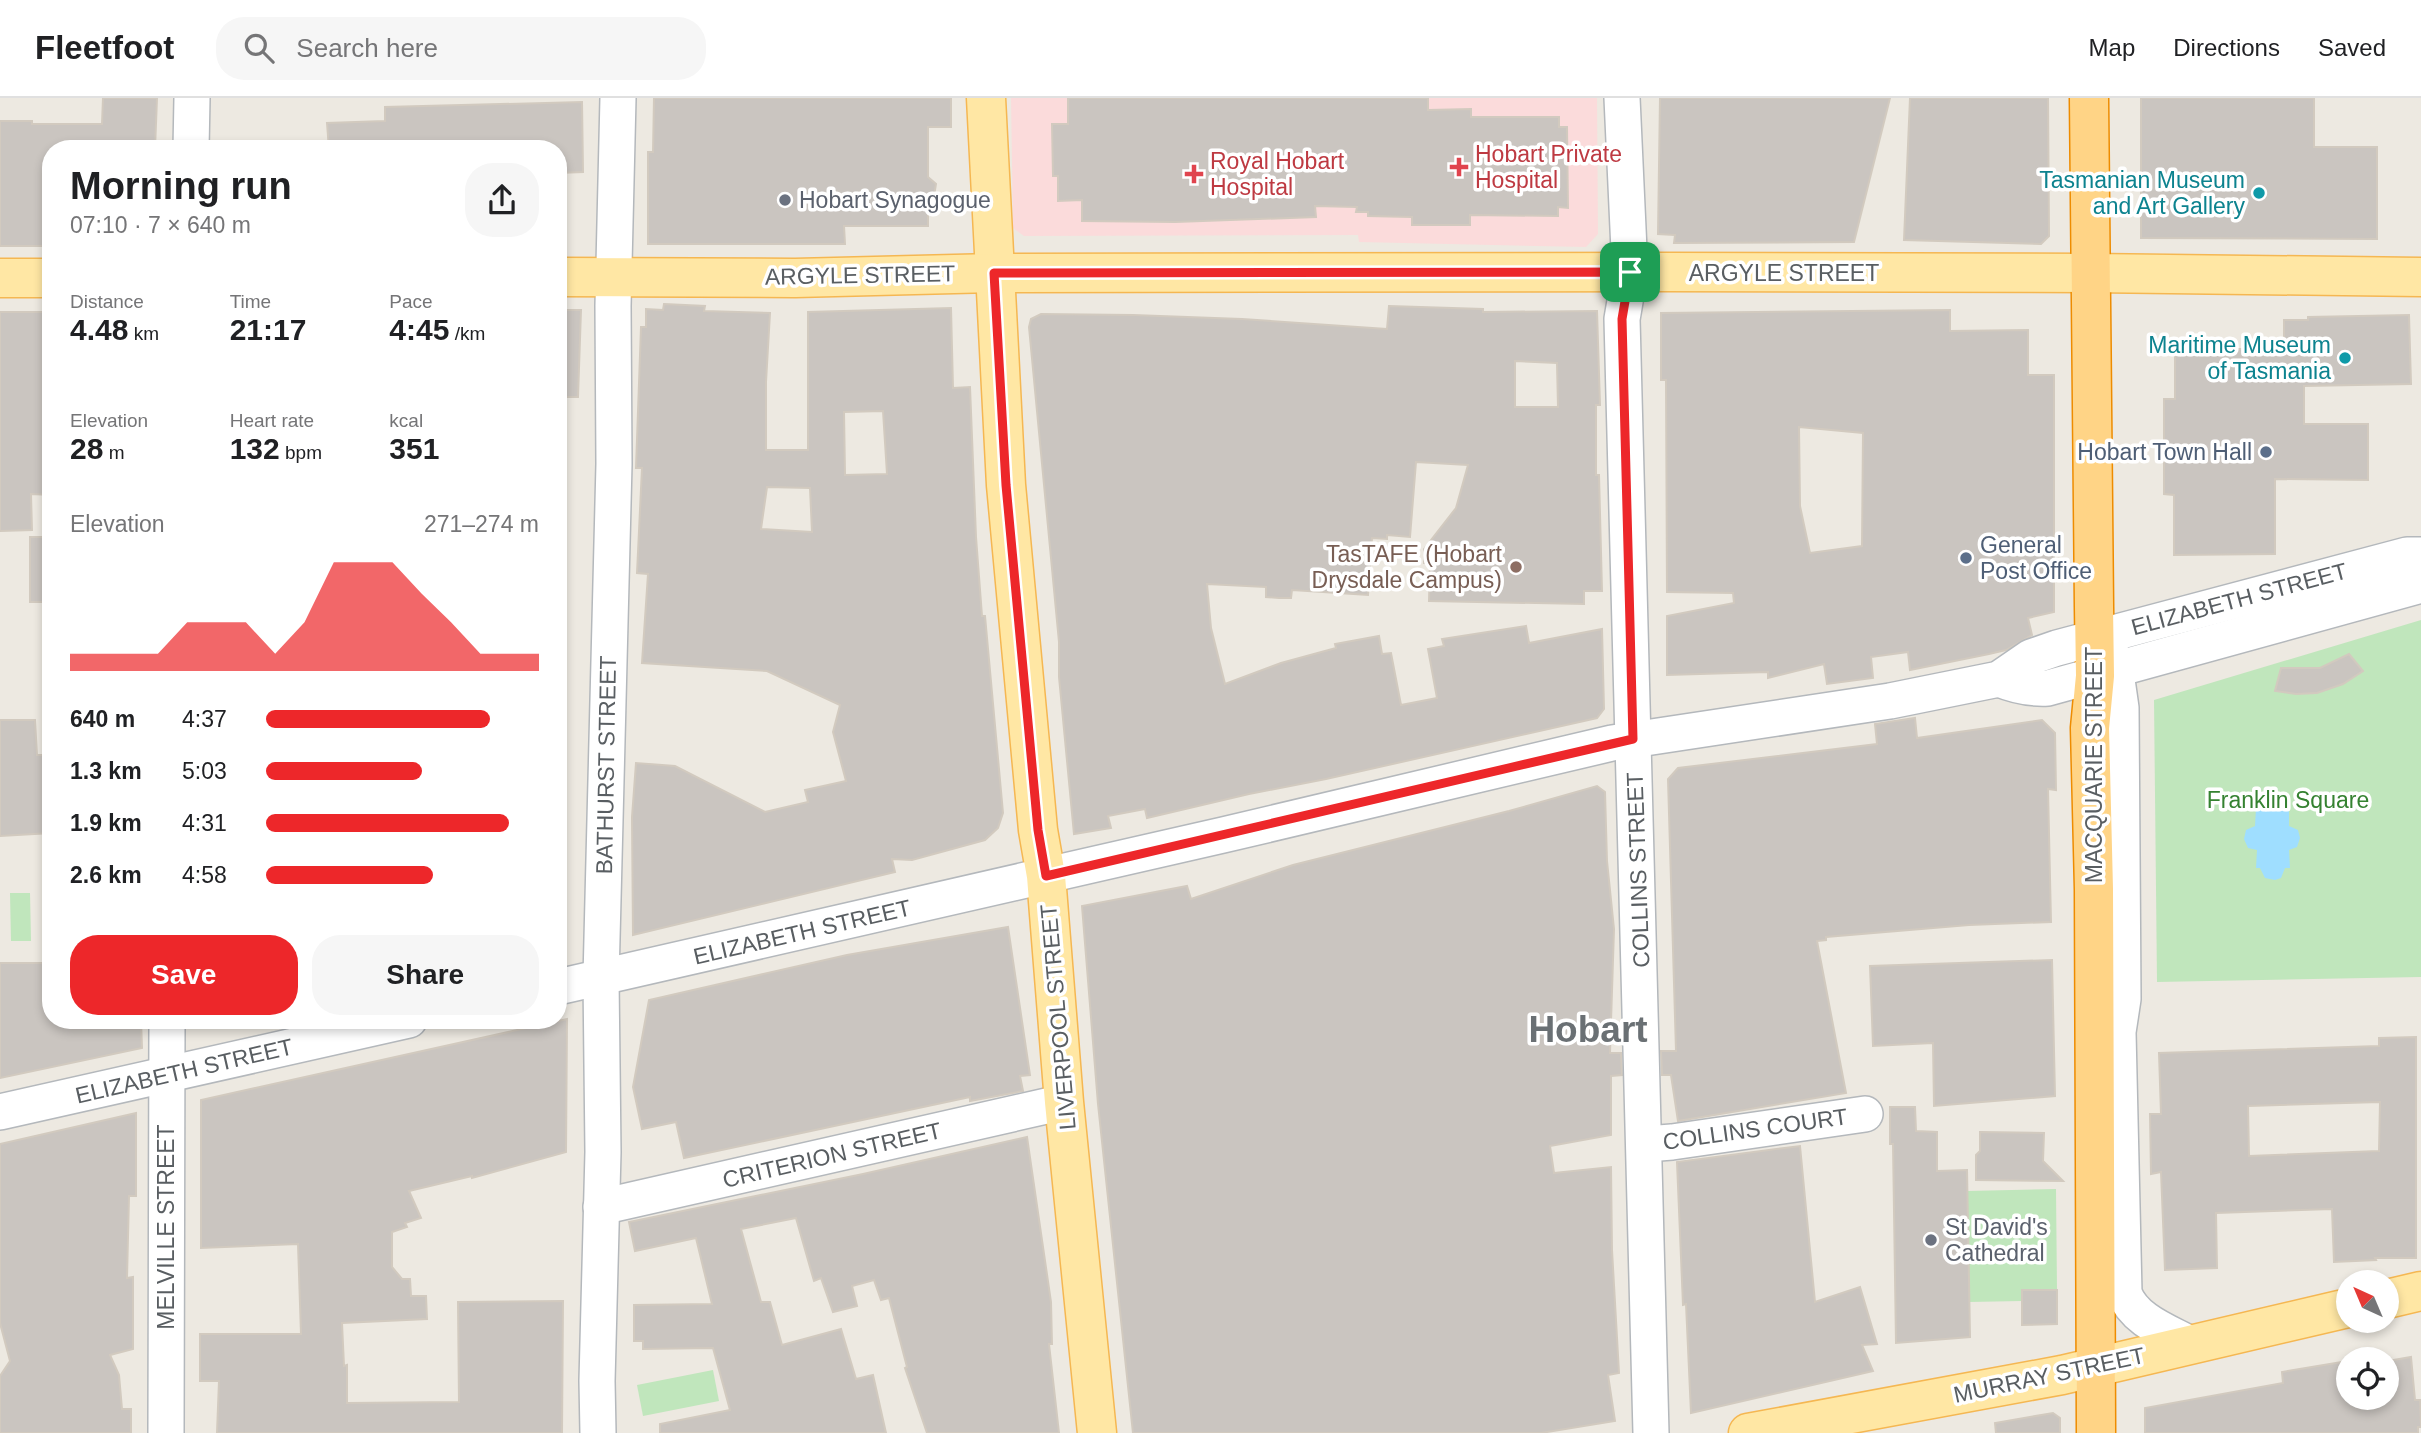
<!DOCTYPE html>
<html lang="en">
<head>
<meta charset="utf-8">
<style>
  :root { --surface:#fff; --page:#f6f6f6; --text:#202124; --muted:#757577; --line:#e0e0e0; --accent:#ed272a }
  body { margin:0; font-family:Arial,sans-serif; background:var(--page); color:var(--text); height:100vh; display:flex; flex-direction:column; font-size:26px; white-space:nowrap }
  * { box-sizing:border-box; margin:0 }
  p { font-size:23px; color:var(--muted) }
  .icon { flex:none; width:38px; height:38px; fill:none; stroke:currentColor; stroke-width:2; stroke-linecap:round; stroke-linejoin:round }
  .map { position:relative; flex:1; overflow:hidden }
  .drawer { position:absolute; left:42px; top:42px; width:525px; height:889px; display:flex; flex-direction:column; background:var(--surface); border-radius:28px; box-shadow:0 4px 10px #0003 }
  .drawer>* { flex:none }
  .needle { width:46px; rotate:316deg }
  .fabs { position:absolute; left:2336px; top:1172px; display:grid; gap:14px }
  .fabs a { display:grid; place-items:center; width:63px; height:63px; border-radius:50%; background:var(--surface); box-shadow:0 4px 10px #0003; font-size:35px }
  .pin { position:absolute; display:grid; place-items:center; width:60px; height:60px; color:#fff; margin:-30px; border-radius:14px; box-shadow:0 4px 10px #0006 }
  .round { display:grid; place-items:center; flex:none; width:74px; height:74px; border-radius:28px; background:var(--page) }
  .overview { display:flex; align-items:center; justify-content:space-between; height:119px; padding:0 28px }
  h1 { font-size:38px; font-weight:800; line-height:52px }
  .metrics { display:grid; grid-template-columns:repeat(3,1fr); gap:10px; height:119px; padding:7px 28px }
  .metrics div { display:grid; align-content:center }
  .metrics b { font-size:30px; font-weight:800 }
  .metrics small { font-size:19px; font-weight:400 }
  .metrics p { font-size:19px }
  .chart { height:196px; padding:14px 28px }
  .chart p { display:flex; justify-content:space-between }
  .chart svg { width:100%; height:126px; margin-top:7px; fill:var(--accent); opacity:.7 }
  .action { display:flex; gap:14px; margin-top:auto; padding:14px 28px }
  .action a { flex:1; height:80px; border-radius:28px; background:var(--accent); color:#fff; font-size:28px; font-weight:800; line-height:80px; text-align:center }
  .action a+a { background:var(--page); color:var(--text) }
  ul { padding:0 28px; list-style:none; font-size:23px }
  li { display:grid; grid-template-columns:112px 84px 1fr; align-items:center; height:52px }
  li i { height:18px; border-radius:9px; background:var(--accent) }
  header { display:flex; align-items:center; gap:42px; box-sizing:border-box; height:98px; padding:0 35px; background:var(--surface); border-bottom:2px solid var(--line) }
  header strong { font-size:33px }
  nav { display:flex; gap:38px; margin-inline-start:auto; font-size:24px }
  .search { width:490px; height:63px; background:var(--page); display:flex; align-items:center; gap:18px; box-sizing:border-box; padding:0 24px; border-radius:28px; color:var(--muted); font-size:26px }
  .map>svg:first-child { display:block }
  .medical { fill:#fbdbdb }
  .green { fill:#c0e6bc }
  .water { fill:#9fdeff }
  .building { fill:#cac5c0; stroke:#d2cabf; stroke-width:2; fill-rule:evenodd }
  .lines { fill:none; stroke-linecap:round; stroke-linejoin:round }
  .minor-casing { stroke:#b4b8bc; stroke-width:38 }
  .major-casing { stroke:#f5b752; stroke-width:41 }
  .highway-casing { stroke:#ee8c00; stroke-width:41 }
  .minor { stroke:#fff; stroke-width:35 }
  .major { stroke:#ffe7a4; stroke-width:38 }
  .highway { stroke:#ffd486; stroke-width:38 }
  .route-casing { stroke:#fff; stroke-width:14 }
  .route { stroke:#ed272a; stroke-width:9 }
  .health-dot { fill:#e0444e; stroke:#fff; stroke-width:2.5 }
  .culture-dot { fill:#0f9aa8; stroke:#fff; stroke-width:2.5 }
  .worship-dot { fill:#6b7280; stroke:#fff; stroke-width:2.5 }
  .service-dot { fill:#5c6f8a; stroke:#fff; stroke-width:2.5 }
  .education-dot { fill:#8d6e63; stroke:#fff; stroke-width:2.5 }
  .labels { text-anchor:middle; stroke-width:7; stroke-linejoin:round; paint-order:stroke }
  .health-label { font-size:23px; fill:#be3a42; stroke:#fff; text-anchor:start }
  .culture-label { font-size:23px; fill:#0d838f; stroke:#fff; text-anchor:end }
  .worship-label { font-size:23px; fill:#5b616d; stroke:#fff; text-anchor:start }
  .street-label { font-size:23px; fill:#595e62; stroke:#fff }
  .service-label { font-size:23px; fill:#4e5e75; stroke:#fff; text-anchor:end }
  .education-label { font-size:23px; fill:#785e54; stroke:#fff; text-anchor:end }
  .park-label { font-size:23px; fill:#358231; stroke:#fff }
  .town-label { font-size:37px; font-weight:bold; fill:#6a7074; stroke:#fff }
</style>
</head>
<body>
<header>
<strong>Fleetfoot</strong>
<div class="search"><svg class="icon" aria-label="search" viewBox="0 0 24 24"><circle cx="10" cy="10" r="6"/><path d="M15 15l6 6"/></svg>Search here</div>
<nav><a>Map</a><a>Directions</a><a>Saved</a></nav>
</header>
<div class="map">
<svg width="2421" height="1335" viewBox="0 0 2421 1335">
  <rect width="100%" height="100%" fill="#ede9e1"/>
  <polygon class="medical" points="1011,0 1597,0 1598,136 1586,149 1359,144 1358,137 1024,138 1013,130"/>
  <g class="green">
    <polygon points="2421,522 2421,879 2157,884 2154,602"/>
    <polygon points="10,795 30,795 31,843 11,843"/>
    <polygon points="2056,1091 2057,1192 2022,1192 2022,1203 1969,1204 1967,1093"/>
    <polygon points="713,1272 719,1303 643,1318 637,1287"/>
  </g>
  <polygon class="water" points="2272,698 2281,701 2284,709 2289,710 2289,728 2298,732 2300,740 2297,749 2289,752 2290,770 2285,770 2281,780 2275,782 2265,780 2260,770 2256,770 2257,752 2248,750 2244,741 2246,732 2255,728 2256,710 2260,710 2262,702"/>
  <g class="building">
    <polygon points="103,0 157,0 155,51 51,51 51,148 0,148 0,23 32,23 32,26 102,26"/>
    <polygon points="654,0 951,0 951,29 928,29 928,79 936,86 934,98 928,105 928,128 844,128 845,146 648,146 648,54 653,54"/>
    <polygon points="1068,0 1428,0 1428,12 1471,11 1471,19 1559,19 1559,29 1567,29 1568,110 1558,109 1558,118 1470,117 1470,127 1412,127 1412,119 1368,118 1368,114 1356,114 1357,109 1315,108 1316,119 1175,124 1082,123 1082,102 1058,103 1058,78 1053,78 1052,26 1068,26"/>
    <polygon points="1660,0 1890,0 1854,144 1674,145 1675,137 1658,136"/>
    <polygon points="1910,0 2048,0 2049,138 2041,146 1904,142"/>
    <polygon points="2141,0 2314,0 2314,49 2377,49 2377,141 2141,140"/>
    <polygon points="582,4 583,74 558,75 558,51 329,51 327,25 385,23 385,9"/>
    <path d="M664,206l41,2 -1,5 66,2 -4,69v68h42v-138l143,-4 2,80 17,-1 6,150 6,79h3l18,197 -5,15 -13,12 -73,20 -20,-1 3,13 -262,63 -1,-118 4,-54 39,3 90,46 43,-10 -3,-12 41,-9 -13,-49 7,-27 -73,-34 -125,-8 6,-89 -11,-1 5,-105h-6l5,-141h5v-18l17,1zM883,313l4,63 -42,1 -1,-63zM767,389l43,1 2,44 -51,-3z"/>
    <path d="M1389,208l94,3v3l114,-1 3,94h-4v70h3l3,116h-18v13l-155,-3 1,-38h-6v-14l32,-41 12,-43 -52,-3 -6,75 -23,-2v4l-15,-1 -4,57 -76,-5 -1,8h-12l-13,-1v-10l-59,-3 4,44 14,56 56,-21 55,-15 -1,-4 44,-8 3,18 9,-1 10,52 36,-7 -9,-49 16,-3 -2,-7 84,-13 3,17 73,-14 2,80 -7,9 -271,61 -77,15 -102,24 -2,-9 -37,7 3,12 -37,6 -15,-157v-35l-30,-315 2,-8 10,-5 92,1 109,4 145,10zM1515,263l42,2 1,44h-43z"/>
    <polygon points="558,212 581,212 578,299 558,299"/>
    <path d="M1950,212v21l78,-1v45h26v237l-26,6 4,17 -26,15 -17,4 -79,16 -2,-18 -37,5 2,21 -46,6 -3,-20 -56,14v-6l-101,3v-59l67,-13 -1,-10 -66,-1 -1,-212h-5v-67zM1799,329l64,6 -1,113 -52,7 -10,-47z"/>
    <polygon points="0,214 51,214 51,397 31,396 32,432 0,433"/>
    <polygon points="2409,217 2411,286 2304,288 2304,326 2368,326 2368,382 2275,381 2275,456 2174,457 2174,397 2164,396 2164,301 2175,301 2175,246 2201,246 2201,251 2279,251 2279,247 2284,247 2284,222 2308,222 2308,219"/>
    <rect x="30" y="439" width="21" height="65"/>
    <polygon points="2349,556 2363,573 2343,586 2317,595 2296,596 2275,593 2281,570 2320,570"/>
    <polygon points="1915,620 1917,640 2042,622 2055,635 2056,692 2048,691 2051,824 1969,827 1826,839 1826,842 1817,843 1846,995 1678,1023 1671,977 1662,977 1661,953 1676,953 1668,681 1678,670 1877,646 1875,626"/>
    <polygon points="0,622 35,622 37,657 51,657 51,735 0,738"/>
    <polygon points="1597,688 1605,694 1607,763 1614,831 1610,955 1621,955 1622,977 1611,978 1611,1037 1550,1048 1554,1075 1611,1069 1612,1152 1619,1275 1608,1277 1615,1323 1541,1335 1133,1335 1098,1006 1082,808 1187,788 1191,801 1293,767 1509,713"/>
    <polygon points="1008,829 1030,977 1020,978 1023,993 970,1003 970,999 684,1060 676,1024 642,1031 633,989 649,902 847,857"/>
    <polygon points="2052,862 2055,998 1934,1008 1933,945 1873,948 1870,868"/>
    <polygon points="0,865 51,865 51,922 141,922 142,950 0,980"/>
    <polygon points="567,921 566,1054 472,1080 472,1078 409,1093 421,1120 405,1125 407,1129 392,1134 392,1169 402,1181 410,1181 411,1198 426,1198 427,1221 342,1225 344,1268 347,1267 347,1305 459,1304 458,1204 563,1203 562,1335 217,1335 219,1283 200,1283 200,1236 301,1236 298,1146 201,1150 201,1002"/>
    <path d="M2416,939v221h-41l1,2 -42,2 -2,-53 -116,4 1,55 -52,2 -4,-98 -10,2 -1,-60h11l-2,-61 220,-7v-8zM2380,1004l-1,49 -130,5 -1,-50z"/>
    <polygon points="1890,1009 1915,1009 1916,1033 1937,1034 1937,1073 1967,1072 1970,1239 1896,1245 1893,1046 1890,1046"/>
    <polygon points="136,1015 136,1098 129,1098 127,1180 133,1179 133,1251 110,1257 119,1277 122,1311 131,1311 131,1335 0,1335 0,1278 10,1263 0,1225 0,1046"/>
    <polygon points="1980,1034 2044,1035 2043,1063 2063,1083 1976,1082 1976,1057 1980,1053"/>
    <polygon points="1027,1039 1051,1204 1052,1246 1049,1246 1059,1335 927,1335 905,1270 907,1269 889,1200 881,1202 874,1182 852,1188 857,1208 833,1214 821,1180 814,1183 796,1120 741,1131 761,1204 770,1204 782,1247 841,1231 856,1281 873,1277 886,1335 660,1335 660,1326 730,1312 713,1250 643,1251 643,1243 634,1243 634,1207 712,1206 696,1140 635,1153 629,1124 863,1076"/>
    <polygon points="1800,1048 1815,1204 1860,1189 1877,1246 1862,1247 1873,1273 1691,1315 1686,1206 1683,1207 1677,1064"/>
    <polygon points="2022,1192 2057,1192 2057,1226 2022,1227"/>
    <polygon points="2411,1259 2415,1302 2420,1302 2421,1329 2418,1329 2418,1335 2145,1335 2145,1310 2283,1285 2282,1274 2348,1263 2348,1300 2387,1300 2387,1263"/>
    <polygon points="2053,1315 2060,1320 2060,1335 1996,1335 1995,1325"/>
  </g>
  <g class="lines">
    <g class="minor-casing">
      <g id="minor">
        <polyline points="1622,0 1630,174 1622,221 1651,1335"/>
        <polyline points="191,51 192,0"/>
        <path d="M2094,539l16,14 4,8 7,49 2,291 -5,33 6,261c10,27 42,38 66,51"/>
        <path d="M1999,581c17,7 31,10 49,9l373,-103"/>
        <polyline points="558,889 1223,737 1612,645 1890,603 1999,581 2031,559 2057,550 2407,457 2421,457"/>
        <polyline points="0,1014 409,922"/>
        <polyline points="1646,1046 1672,1044 1865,1016"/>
        <polyline points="601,1109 1064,1004"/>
        <polyline points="166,1335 167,922"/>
        <polyline points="598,1335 597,1283 603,1054 601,880 614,366 613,208 618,0"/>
      </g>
    </g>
    <g class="major-casing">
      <g id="major">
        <polyline points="986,0 1006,387 1038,732 1046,778 1064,1004 1097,1335"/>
        <polyline points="558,179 795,180 994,175 1663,174 2090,175 2421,179"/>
        <polyline points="0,180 51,180"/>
        <polyline points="2387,1201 2421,1193"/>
        <polyline points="1748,1335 2062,1277 2348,1210"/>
      </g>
    </g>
    <g class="highway-casing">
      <polyline id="highway" points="2089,0 2094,509 2095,578 2090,630 2094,791 2096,1335"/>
    </g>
    <use href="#minor" class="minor"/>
    <use href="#major" class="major"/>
    <use href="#highway" class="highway"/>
  </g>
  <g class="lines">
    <g class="route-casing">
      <polygon id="route" points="1630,174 1622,221 1633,641 1046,778 1038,732 1006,387 994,175"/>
    </g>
    <use href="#route" class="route"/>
  </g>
  <g class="health-dot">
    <path d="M1455.5 58.5h7v7h7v7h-7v7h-7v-7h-7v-7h7z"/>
    <path d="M1190.5 65.5h7v7h7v7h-7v7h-7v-7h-7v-7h7z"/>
  </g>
  <g class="culture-dot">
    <circle cx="2259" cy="95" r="7"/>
    <circle cx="2345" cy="260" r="7"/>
  </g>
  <g class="worship-dot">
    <circle cx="785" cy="102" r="7"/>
    <circle cx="1931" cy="1142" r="7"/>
  </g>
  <g class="service-dot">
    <circle cx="2266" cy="354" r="7"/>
    <circle cx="1966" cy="460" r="7"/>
  </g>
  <circle class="education-dot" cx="1516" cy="469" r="7"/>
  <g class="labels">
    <g class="health-label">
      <text x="1475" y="64">Hobart Private<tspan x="1475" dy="26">Hospital</tspan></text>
      <text x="1210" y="71">Royal Hobart<tspan x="1210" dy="26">Hospital</tspan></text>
    </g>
    <g class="culture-label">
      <text x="2245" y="90">Tasmanian Museum<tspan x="2245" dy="26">and Art Gallery</tspan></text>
      <text x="2331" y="255">Maritime Museum<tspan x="2331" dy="26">of Tasmania</tspan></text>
    </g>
    <g class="worship-label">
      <text x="799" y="110">Hobart Synagogue</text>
      <text x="1945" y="1137">St David's<tspan x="1945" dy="26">Cathedral</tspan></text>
    </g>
    <g class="street-label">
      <text x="1784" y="183">ARGYLE STREET</text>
      <text transform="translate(860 177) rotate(-1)" y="8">ARGYLE STREET</text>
      <text transform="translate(2239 501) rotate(-15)" y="8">ELIZABETH STREET</text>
      <text transform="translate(606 667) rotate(-89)" y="8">BATHURST STREET</text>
      <text transform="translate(2094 667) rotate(-90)" y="8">MACQUARIE STREET</text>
      <text transform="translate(1638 772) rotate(-92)" y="8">COLLINS STREET</text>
      <text transform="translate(802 834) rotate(-13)" y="8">ELIZABETH STREET</text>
      <text transform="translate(1058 919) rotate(-95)" y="8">LIVERPOOL STREET</text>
      <text transform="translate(184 973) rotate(-13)" y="8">ELIZABETH STREET</text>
      <text transform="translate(1755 1031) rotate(-8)" y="8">COLLINS COURT</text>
      <text transform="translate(832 1057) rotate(-13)" y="8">CRITERION STREET</text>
      <text transform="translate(166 1129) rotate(-90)" y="8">MELVILLE STREET</text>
      <text transform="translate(2049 1277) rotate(-12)" y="8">MURRAY STREET</text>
    </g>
    <g class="service-label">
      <text x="2252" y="362">Hobart Town Hall</text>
      <text x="1980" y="455" text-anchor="start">General<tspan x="1980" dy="26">Post Office</tspan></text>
    </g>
    <g class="education-label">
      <text x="1502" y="464">TasTAFE (Hobart<tspan x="1502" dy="26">Drysdale Campus)</tspan></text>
    </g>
    <g class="park-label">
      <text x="2288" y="710">Franklin Square</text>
    </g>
    <g class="town-label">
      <text x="1588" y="944">Hobart</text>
    </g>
  </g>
</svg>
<div class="fabs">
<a><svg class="needle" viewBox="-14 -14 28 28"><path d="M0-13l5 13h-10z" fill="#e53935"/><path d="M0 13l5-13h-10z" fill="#757577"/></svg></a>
<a><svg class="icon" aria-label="locate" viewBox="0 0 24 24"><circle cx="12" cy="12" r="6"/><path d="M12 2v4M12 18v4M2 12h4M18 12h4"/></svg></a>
</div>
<div class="pin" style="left:1630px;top:174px;background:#1e9e55"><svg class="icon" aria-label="arrive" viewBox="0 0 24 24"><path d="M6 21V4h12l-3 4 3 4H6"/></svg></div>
<section class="drawer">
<div class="overview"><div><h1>Morning run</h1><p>07:10 · 7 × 640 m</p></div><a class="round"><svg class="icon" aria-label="share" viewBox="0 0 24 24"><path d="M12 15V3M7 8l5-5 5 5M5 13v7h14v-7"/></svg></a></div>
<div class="metrics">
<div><p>Distance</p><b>4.48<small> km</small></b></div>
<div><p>Time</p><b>21:17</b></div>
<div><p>Pace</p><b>4:45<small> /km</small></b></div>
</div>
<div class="metrics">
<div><p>Elevation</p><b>28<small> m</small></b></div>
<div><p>Heart rate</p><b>132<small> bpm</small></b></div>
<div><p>kcal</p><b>351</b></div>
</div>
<div class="chart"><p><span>Elevation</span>271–274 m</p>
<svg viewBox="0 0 160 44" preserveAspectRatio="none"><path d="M0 44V38L10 38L20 38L30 38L40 27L50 27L60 27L70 38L80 27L90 6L100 6L110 6L120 17L130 27L140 38L150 38L160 38V44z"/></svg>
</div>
<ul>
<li><b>640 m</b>4:37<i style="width:82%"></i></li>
<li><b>1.3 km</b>5:03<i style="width:57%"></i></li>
<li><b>1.9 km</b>4:31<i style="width:89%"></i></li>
<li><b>2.6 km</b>4:58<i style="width:61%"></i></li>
</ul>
<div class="action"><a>Save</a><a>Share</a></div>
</section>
</div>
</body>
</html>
